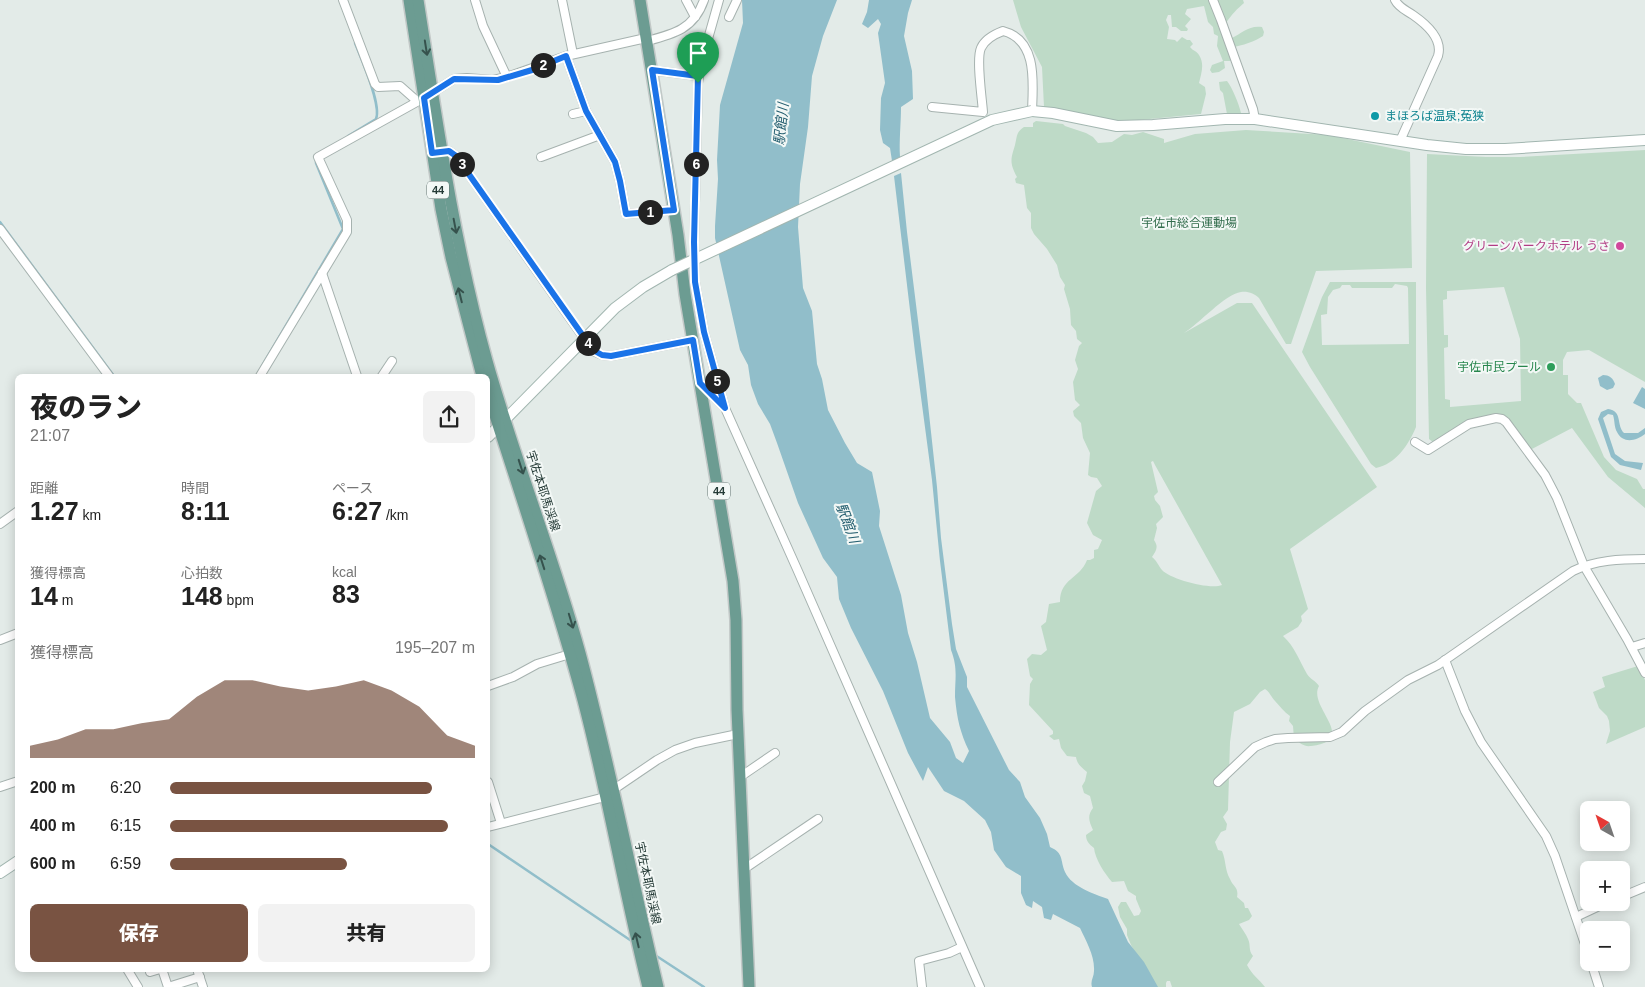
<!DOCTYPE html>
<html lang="ja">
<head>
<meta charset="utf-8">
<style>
  :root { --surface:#fff; --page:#f2f2f2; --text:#222; --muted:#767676; --accent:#795342 }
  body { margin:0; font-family:Helvetica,"Noto Sans JP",sans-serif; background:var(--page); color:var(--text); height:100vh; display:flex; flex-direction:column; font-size:19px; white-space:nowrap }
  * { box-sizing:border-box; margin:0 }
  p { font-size:16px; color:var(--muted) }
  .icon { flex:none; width:28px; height:28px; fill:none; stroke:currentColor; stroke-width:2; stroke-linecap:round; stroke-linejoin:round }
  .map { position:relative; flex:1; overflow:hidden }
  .sheet { position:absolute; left:15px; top:374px; width:475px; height:598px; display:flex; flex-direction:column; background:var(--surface); border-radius:8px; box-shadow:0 2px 12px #0003 }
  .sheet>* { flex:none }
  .needle { width:32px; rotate:320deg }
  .controls { position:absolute; left:1580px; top:801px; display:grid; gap:10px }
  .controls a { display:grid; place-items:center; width:50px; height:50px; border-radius:8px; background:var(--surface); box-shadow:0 2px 12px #0003; font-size:25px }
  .pin { position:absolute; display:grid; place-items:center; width:42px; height:42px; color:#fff; margin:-51px -21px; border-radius:50% 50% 50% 0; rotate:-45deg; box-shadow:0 0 5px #0007 }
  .pin .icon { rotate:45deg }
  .km { position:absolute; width:25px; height:25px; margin:-12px; border-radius:50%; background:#222; color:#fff; font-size:14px; line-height:25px; text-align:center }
  .round { display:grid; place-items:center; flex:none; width:52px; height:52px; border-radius:8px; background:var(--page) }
  .summary { display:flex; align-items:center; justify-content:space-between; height:85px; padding:0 15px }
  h1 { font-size:28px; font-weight:800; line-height:38px }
  .metrics { display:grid; grid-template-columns:repeat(3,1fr); gap:8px; height:85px; padding:5px 15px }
  .metrics div { display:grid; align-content:center }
  .metrics b { font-size:25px; font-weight:800 }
  .metrics small { font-size:14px; font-weight:400 }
  .metrics p { font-size:14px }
  .chart { height:140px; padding:10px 15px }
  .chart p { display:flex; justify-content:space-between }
  .chart svg { width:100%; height:90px; margin-top:5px; fill:var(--accent); opacity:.7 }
  .action { display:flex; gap:10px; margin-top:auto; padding:10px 15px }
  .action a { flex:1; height:58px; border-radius:8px; background:var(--accent); color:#fff; font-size:20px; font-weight:800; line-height:58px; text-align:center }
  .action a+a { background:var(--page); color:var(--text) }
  ul { padding:0 15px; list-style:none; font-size:16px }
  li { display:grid; grid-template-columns:80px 60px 1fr; align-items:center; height:38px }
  li i { height:12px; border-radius:6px; background:var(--accent) }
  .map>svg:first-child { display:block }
  .green { fill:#bedac7; fill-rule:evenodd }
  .water { fill:#91beca }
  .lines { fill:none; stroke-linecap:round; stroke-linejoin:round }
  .stream { stroke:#91beca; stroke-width:2.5 }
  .street-casing { stroke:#a6b2af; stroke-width:10 }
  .secondary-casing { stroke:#a2b6b0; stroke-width:12 }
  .primary-casing { stroke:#c2c8c7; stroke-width:14 }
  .street { stroke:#fff; stroke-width:8 }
  .secondary { stroke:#fff; stroke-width:10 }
  .primary { stroke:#6c9c92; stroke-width:11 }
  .secondary-bridge-casing { stroke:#a2b6b0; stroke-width:12; stroke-linecap:butt }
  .secondary-bridge { stroke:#fff; stroke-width:10 }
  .oneway { stroke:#36524d }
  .route-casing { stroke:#fff; stroke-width:10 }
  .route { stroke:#1a73e8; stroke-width:6 }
  .culture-dot { fill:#0f9aa8; stroke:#f3f8f6; stroke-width:2 }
  .hotel-dot { fill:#d1479c; stroke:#f3f8f6; stroke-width:2 }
  .leisure-dot { fill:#2e9e5b; stroke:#f3f8f6; stroke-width:2 }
  .labels { text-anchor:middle; stroke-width:4; stroke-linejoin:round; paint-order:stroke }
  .shield { fill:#f3f8f6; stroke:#627370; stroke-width:1 }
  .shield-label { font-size:11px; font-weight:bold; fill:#243a36 }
  .culture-label { font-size:12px; fill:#0d838f; stroke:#f3f8f6; text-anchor:start }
  .park-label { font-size:12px; fill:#336d4d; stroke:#f3f8f6 }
  .hotel-label { font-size:12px; fill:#b23c85; stroke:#f3f8f6; text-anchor:end }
  .leisure-label { font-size:12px; fill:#27864d; stroke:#f3f8f6; text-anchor:end }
  .street-label { font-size:12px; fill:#243a36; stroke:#f3f8f6 }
  .water-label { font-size:14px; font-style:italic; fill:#255f70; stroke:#f3f8f6 }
</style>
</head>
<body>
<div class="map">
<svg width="1645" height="987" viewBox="0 0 1645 987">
  <rect width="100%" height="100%" fill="#e3ebe8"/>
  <g class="green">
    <path d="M1013,0h230l1,3c-7,6 -12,11 -18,20l6,15c10,-5 17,-13 30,-11l2,5 -1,4c-7,5 -22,10 -30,11l2,10 -5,4h-6l1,7 -6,4 -7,1 -2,-3 2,-5 11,-4 -6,-15 1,-10 -4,-2 -1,-7 -5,-5 -4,-16 -17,3 -2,5 6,5 -6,7 3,3 -1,2h-6l-5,-4h-4l-1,-12h-3l-2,5 3,7 -2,12 8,1 2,2 5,-5 5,3h3l3,4 -3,3c3,4 7,4 9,8 6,9 2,19 0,28l6,4 1,7 -5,20 -72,7 -29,-1 -56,-13 -2,-40 -21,-40z"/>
    <path d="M1227,81c5,6 12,23 14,32l-3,3h-7l-4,-2 -4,-21 -3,-3 -1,-8z"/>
    <path d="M1036,121l27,3 2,2 21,7 7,4 5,6 14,-1 12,-8 8,1 11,-3 21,7v4l31,-9 51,-4 82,5 82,17 2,116 -96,3 -25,73h-5l-27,-46c-4,-4 -11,-7 -18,-6 -16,2 -42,32 -57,41l53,-30h15l125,184 -87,62 18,60 -7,7 1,5 -4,6 -15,9c12,11 16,24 24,38 3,5 9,7 12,12 -12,21 41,54 -8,60 -7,1 -11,-3 -17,-7l-1,-13 -4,-5 1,-5c-6,-4 -10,-10 -15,-15 -4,-4 -5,-9 -10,-12l-5,3 -10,12 -16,8 -4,30 -2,68 -5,7 4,7 -1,6 -5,2 -6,10 3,8 4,1c4,9 3,20 8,28 3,8 9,8 7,18l7,6 1,5h3l4,8 -3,4 -10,4c3,5 7,10 9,15 3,6 0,11 5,17l-6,9c6,11 11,13 18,22h-93l-2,-6h-3l-1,2v4h-12l-23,-42 -4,-10v-6l-7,-12 -2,-10 3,-5h5l8,14 5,-1 2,-4 -5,-12v-3l-8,-5 -4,-10 -12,1c-7,-8 -17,-23 -18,-34 -5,-4 -8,-7 -8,-13l7,-5c-4,-9 -6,-14 0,-22l-3,-12 -6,-3 -2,-7 3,-5 2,-9c-6,-5 -10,-8 -11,-15l-9,-1 -6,-8 -2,-9 -5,1 -5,-4 4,-2v-3l-24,-26 1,-21 3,-5 -3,-3 -3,-17 5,-5 9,1 6,-5 -6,-24 5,-4 3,-18 11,-2c0,-24 20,-23 27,-42h3l4,-2v-8l4,-1 4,-9 -9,-5 -6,-12 9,-32 6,-5 -5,-8 -6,-1 -3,-2 2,-22 -7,-15 -2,-15 -7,-7 -1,-5 7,-6 -5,-5 -2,-18 5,-13 -3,-9 4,-14 3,-3 -5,-4 -1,-8 -5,-6 -1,-16 -6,-20 1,-4 -5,-8 -3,-12 -10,-16 -13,-15 -3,-6v-15l-4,-5 -3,-23 -8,-2 -1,-4 2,-2c-8,-15 -6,-18 -2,-32 2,-8 1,-13 9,-18h9v-4zM1153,461l2,4 67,120c-12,5 -52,-6 -60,-15 -4,-5 -5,-9 -10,-13 4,-6 7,-10 2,-17l3,-12 -1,-4 7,-7 -3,-11 -5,-6 -1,-4 4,-4 -7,-30z"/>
    <path d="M1645,150v232l-56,-32 -22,2 -4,8v15h5v19l9,9h4l23,54 12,13 21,9 6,10h2v19l-37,-31 -36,-49 -42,22c-10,-15 -15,-31 -35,-34l-61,27 -5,-4 -3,-151 1,-134 59,3h34zM1504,287l16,52 1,62 -71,6v-7l-5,-1 -1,-51 4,-1v-12h-4l-1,-35 4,-1v-8z"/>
    <path d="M1330,282h86v145c-7,17 -20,37 -40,41l-5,-4 -61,-97 -8,-15 20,-55zM1395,284l12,2 1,2 1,56 -87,1 -1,-30 6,-1 1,-17 5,-7 7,-2 2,-3h8l2,3h40z"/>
    <polygon points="1638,666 1645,680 1645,727 1606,744 1610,731 1609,721 1607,716 1599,708 1593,692 1605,687 1602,677"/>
  </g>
  <g class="water">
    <path d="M742,0h95l-14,36 -11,40 -4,51 -8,57 -2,43 5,61 9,23 5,53 5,15 6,31 17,33 12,20 15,9 8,39 -1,15 22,69 7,38 9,29 13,56 20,24 6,16 7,5 6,-12c-9,-19 -12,-32 -14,-54 0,-19 3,-29 -4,-47l-11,-89 -8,-81 -17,-128 -21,-176 7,-3 6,59 18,145 12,110 4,51 11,86 4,25 11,28v10l42,83 11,12 5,15 15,21 7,16 3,13c14,6 10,13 15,25 7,15 29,22 43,27l20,43 16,20 14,25h-66c-2,-6 2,-10 2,-16 1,-15 -8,-30 -14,-43l-27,-14 -2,6 -7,-2 -2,-11 -9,-6 -1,7 -6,-3 -5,-12v-17l-15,-9 -12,-17 -3,-18 -6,-12 -21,-19 -20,-10 -16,-24 -5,14 -15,-28 -25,-62 -32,-63 -12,-29 -2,-22 -14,-19 -25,-55 -21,-60 -7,-19 -12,-20 -7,-19 -3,-20 -8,-15 -25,-112v-12l3,-47 -1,-19 3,-55 23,-82z"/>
    <path d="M869,0h43l-4,13 -4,23 8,35 1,28 -12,8c0,17 -2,33 -1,50l-8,4 -2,-13 -7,-5 -3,-13 1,-32 4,-15 -7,-50 3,-9 -3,-5 -10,9 -6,-4 5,-12z"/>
    <path d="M1603,375c6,0 10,3 12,9l-2,4 -6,2 -7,-4 -2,-8z"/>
    <polygon points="1642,387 1645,389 1645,409 1633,403"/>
    <path d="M1608,409c15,2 8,16 16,24h14l7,-5v6c-9,7 -22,10 -28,-2 -3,-5 -2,-11 -4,-17l-5,-1 -5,4 12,36 10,7 18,2 -2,7 -21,-5 -9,-8 -13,-38 3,-7z"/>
  </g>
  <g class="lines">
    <g class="stream">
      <path d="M348,136l28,-17c6,-14 -15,-61 -21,-76"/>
      <polyline points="0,222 114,376"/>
      <polyline points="262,366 343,229 316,163 316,160"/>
      <polyline points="488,844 633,942"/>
      <polyline points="655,955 704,987"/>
    </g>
    <g class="street-casing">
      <g id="street">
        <polyline points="343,0 375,84 378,87 400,86 417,101"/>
        <polyline points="475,0 483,26 507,77"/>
        <polyline points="562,0 573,54"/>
        <polyline points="686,0 695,17"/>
        <polyline points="719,0 702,60 698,83 694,243 695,282 704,332 725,408 797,569 980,987"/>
        <polyline points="1213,0 1221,20 1253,109 1255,119"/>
        <path d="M1395,0c4,8 11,10 18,15 13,9 30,24 25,41l-38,85"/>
        <polyline points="729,17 737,0"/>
        <path d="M647,41c27,-7 47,-12 57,-41"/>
        <polyline points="566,56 586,111 615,162 620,181 626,214 674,210"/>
        <polyline points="651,70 698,76"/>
        <path d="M932,107l51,5c-1,-14 -7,-53 -2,-64 4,-9 14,-14 22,-17 35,9 30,52 29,80"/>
        <polyline points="573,114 586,111"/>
        <polyline points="438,152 449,151 456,156 593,351 602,355 611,356 693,340"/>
        <polyline points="541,157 600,135"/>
        <polyline points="0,229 109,376"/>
        <polyline points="322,273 357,376"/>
        <polyline points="260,376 347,232 347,220 318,157 424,98 454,79 467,78 493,80 507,77 566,56 646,38"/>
        <polyline points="382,376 392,361"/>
        <polyline points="700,383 724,407"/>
        <polyline points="1415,442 1428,450 1469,424 1496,418 1502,419 1506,422 1545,475 1557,498 1584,566 1627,639 1645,673"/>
        <polyline points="0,524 18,511"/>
        <polyline points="0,640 18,633"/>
        <polyline points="1632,647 1645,643"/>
        <polyline points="1445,660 1465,711 1481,742 1546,836 1555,856 1589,956"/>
        <polyline points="488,686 513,677 537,664 570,654"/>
        <polyline points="740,777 775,753"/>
        <polyline points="488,782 501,823"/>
        <path d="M1218,782l37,-35 11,-5 9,-3 13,-1 42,-1 12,-5 23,-21 43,-31 30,-15 135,-94c22,-11 48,-12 72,-12"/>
        <polyline points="0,787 18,781"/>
        <polyline points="488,827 601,798 657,760 675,750 695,743 738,734"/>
        <polyline points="744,869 818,819"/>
        <polyline points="1621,897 1645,887"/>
        <polyline points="1576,917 1608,902"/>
        <polyline points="1591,962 1599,987"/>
        <polyline points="127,969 138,987"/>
        <polyline points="162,969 168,987"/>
        <polyline points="197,969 203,987"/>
        <polyline points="150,972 160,969"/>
        <polyline points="168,987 200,977"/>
        <polyline points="922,987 919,961 949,953 962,947"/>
      </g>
    </g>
    <g class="secondary-casing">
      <g id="secondary">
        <polyline points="1032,111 1053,113 1117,126 1153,125 1225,119 1255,119 1427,145 1466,149 1505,149 1645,140"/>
        <polyline points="488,437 615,308 643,287 672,270"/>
        <polyline points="0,873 18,861"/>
      </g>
    </g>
    <g class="primary-casing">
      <g id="primary">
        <polyline points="409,0 441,209 451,257 482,376"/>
        <path d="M418,0c19,121 36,243 69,361 28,99 66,194 93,292 30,111 51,223 78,334"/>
        <polyline points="640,0 678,235 685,294 733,581 736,620 737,710 749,987"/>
        <path d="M488,393c32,102 67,203 95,307 25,95 41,192 65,287"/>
      </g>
    </g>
    <use href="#street" class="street"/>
    <use href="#secondary" class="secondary"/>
    <use href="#primary" class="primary"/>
    <g class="secondary-bridge-casing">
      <polyline id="secondary-bridge" points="672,270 992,120 1032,111"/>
    </g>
    <use href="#secondary-bridge" class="secondary-bridge"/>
  </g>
  <defs><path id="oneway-shaft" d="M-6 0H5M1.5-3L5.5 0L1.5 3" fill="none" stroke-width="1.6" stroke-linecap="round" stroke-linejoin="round" transform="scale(1.25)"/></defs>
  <g class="oneway">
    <use href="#oneway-shaft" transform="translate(426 48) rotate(81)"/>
    <use href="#oneway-shaft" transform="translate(455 226) rotate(79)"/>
    <use href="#oneway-shaft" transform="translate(460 295) rotate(-104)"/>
    <use href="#oneway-shaft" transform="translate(521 467) rotate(72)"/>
    <use href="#oneway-shaft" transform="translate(542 562) rotate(-108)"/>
    <use href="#oneway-shaft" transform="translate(571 621) rotate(73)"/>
    <use href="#oneway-shaft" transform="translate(637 940) rotate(-103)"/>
  </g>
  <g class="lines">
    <g class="route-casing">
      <polygon id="route" points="566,56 586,111 615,162 620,181 626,214 674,210 652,70 698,76 694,242 695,282 704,332 725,408 700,383 693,340 611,356 602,355 593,350 456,156 449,151 432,153 424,98 454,79 498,80 532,70"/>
    </g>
    <use href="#route" class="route"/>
  </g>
  <circle class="culture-dot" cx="1375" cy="116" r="5"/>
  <circle class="hotel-dot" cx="1620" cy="246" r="5"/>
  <circle class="leisure-dot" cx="1551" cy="367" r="5"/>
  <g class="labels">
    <g class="shield">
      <rect x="427" y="181.5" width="22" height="17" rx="4"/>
      <rect x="708" y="482.5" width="22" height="17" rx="4"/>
    </g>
    <g class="shield-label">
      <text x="438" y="194">44</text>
      <text x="719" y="495">44</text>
    </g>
    <g class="culture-label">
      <text x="1385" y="120">まほろば温泉;菟狭</text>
    </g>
    <g class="park-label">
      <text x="1189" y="227">宇佐市総合運動場</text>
    </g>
    <g class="hotel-label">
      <text x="1610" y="250">グリーンパークホテル うさ</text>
    </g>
    <g class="leisure-label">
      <text x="1541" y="371">宇佐市民プール</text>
    </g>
    <g class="street-label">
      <text transform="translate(543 491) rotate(72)" y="4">宇佐本耶馬渓線</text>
      <text transform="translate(648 883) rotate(78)" y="4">宇佐本耶馬渓線</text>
    </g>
    <g class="water-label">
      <text transform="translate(781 124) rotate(-84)" y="5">駅館川</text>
      <text transform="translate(848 523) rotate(69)" y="5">駅館川</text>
    </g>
  </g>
</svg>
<div class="controls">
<a><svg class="needle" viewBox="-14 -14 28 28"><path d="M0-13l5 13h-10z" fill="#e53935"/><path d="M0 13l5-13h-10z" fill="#767676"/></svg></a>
<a>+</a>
<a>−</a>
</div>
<div class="pin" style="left:698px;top:83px;background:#1e9e55"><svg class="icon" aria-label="arrive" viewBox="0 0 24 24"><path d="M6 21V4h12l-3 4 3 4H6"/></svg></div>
<b class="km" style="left:650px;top:212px">1</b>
<b class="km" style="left:543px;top:65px">2</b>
<b class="km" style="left:462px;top:164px">3</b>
<b class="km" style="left:588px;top:343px">4</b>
<b class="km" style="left:717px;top:381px">5</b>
<b class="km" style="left:696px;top:164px">6</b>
<section class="sheet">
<div class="summary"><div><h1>夜のラン</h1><p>21:07</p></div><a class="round"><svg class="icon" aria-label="share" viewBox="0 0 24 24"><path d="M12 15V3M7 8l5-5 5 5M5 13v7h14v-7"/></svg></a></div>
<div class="metrics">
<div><p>距離</p><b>1.27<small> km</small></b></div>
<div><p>時間</p><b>8:11</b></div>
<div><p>ペース</p><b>6:27<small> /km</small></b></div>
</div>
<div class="metrics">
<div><p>獲得標高</p><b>14<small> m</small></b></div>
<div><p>心拍数</p><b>148<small> bpm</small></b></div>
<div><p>kcal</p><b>83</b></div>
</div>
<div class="chart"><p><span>獲得標高</span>195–207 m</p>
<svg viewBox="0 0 160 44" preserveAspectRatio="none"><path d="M0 44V38L10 35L20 30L30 30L40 27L50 25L60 14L70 6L80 6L90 9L100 11L110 9L120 6L130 11L140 19L150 33L160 38V44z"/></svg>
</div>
<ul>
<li><b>200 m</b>6:20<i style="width:86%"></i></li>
<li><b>400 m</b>6:15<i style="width:91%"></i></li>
<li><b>600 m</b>6:59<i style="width:58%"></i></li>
</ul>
<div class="action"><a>保存</a><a>共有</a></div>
</section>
</div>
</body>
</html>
